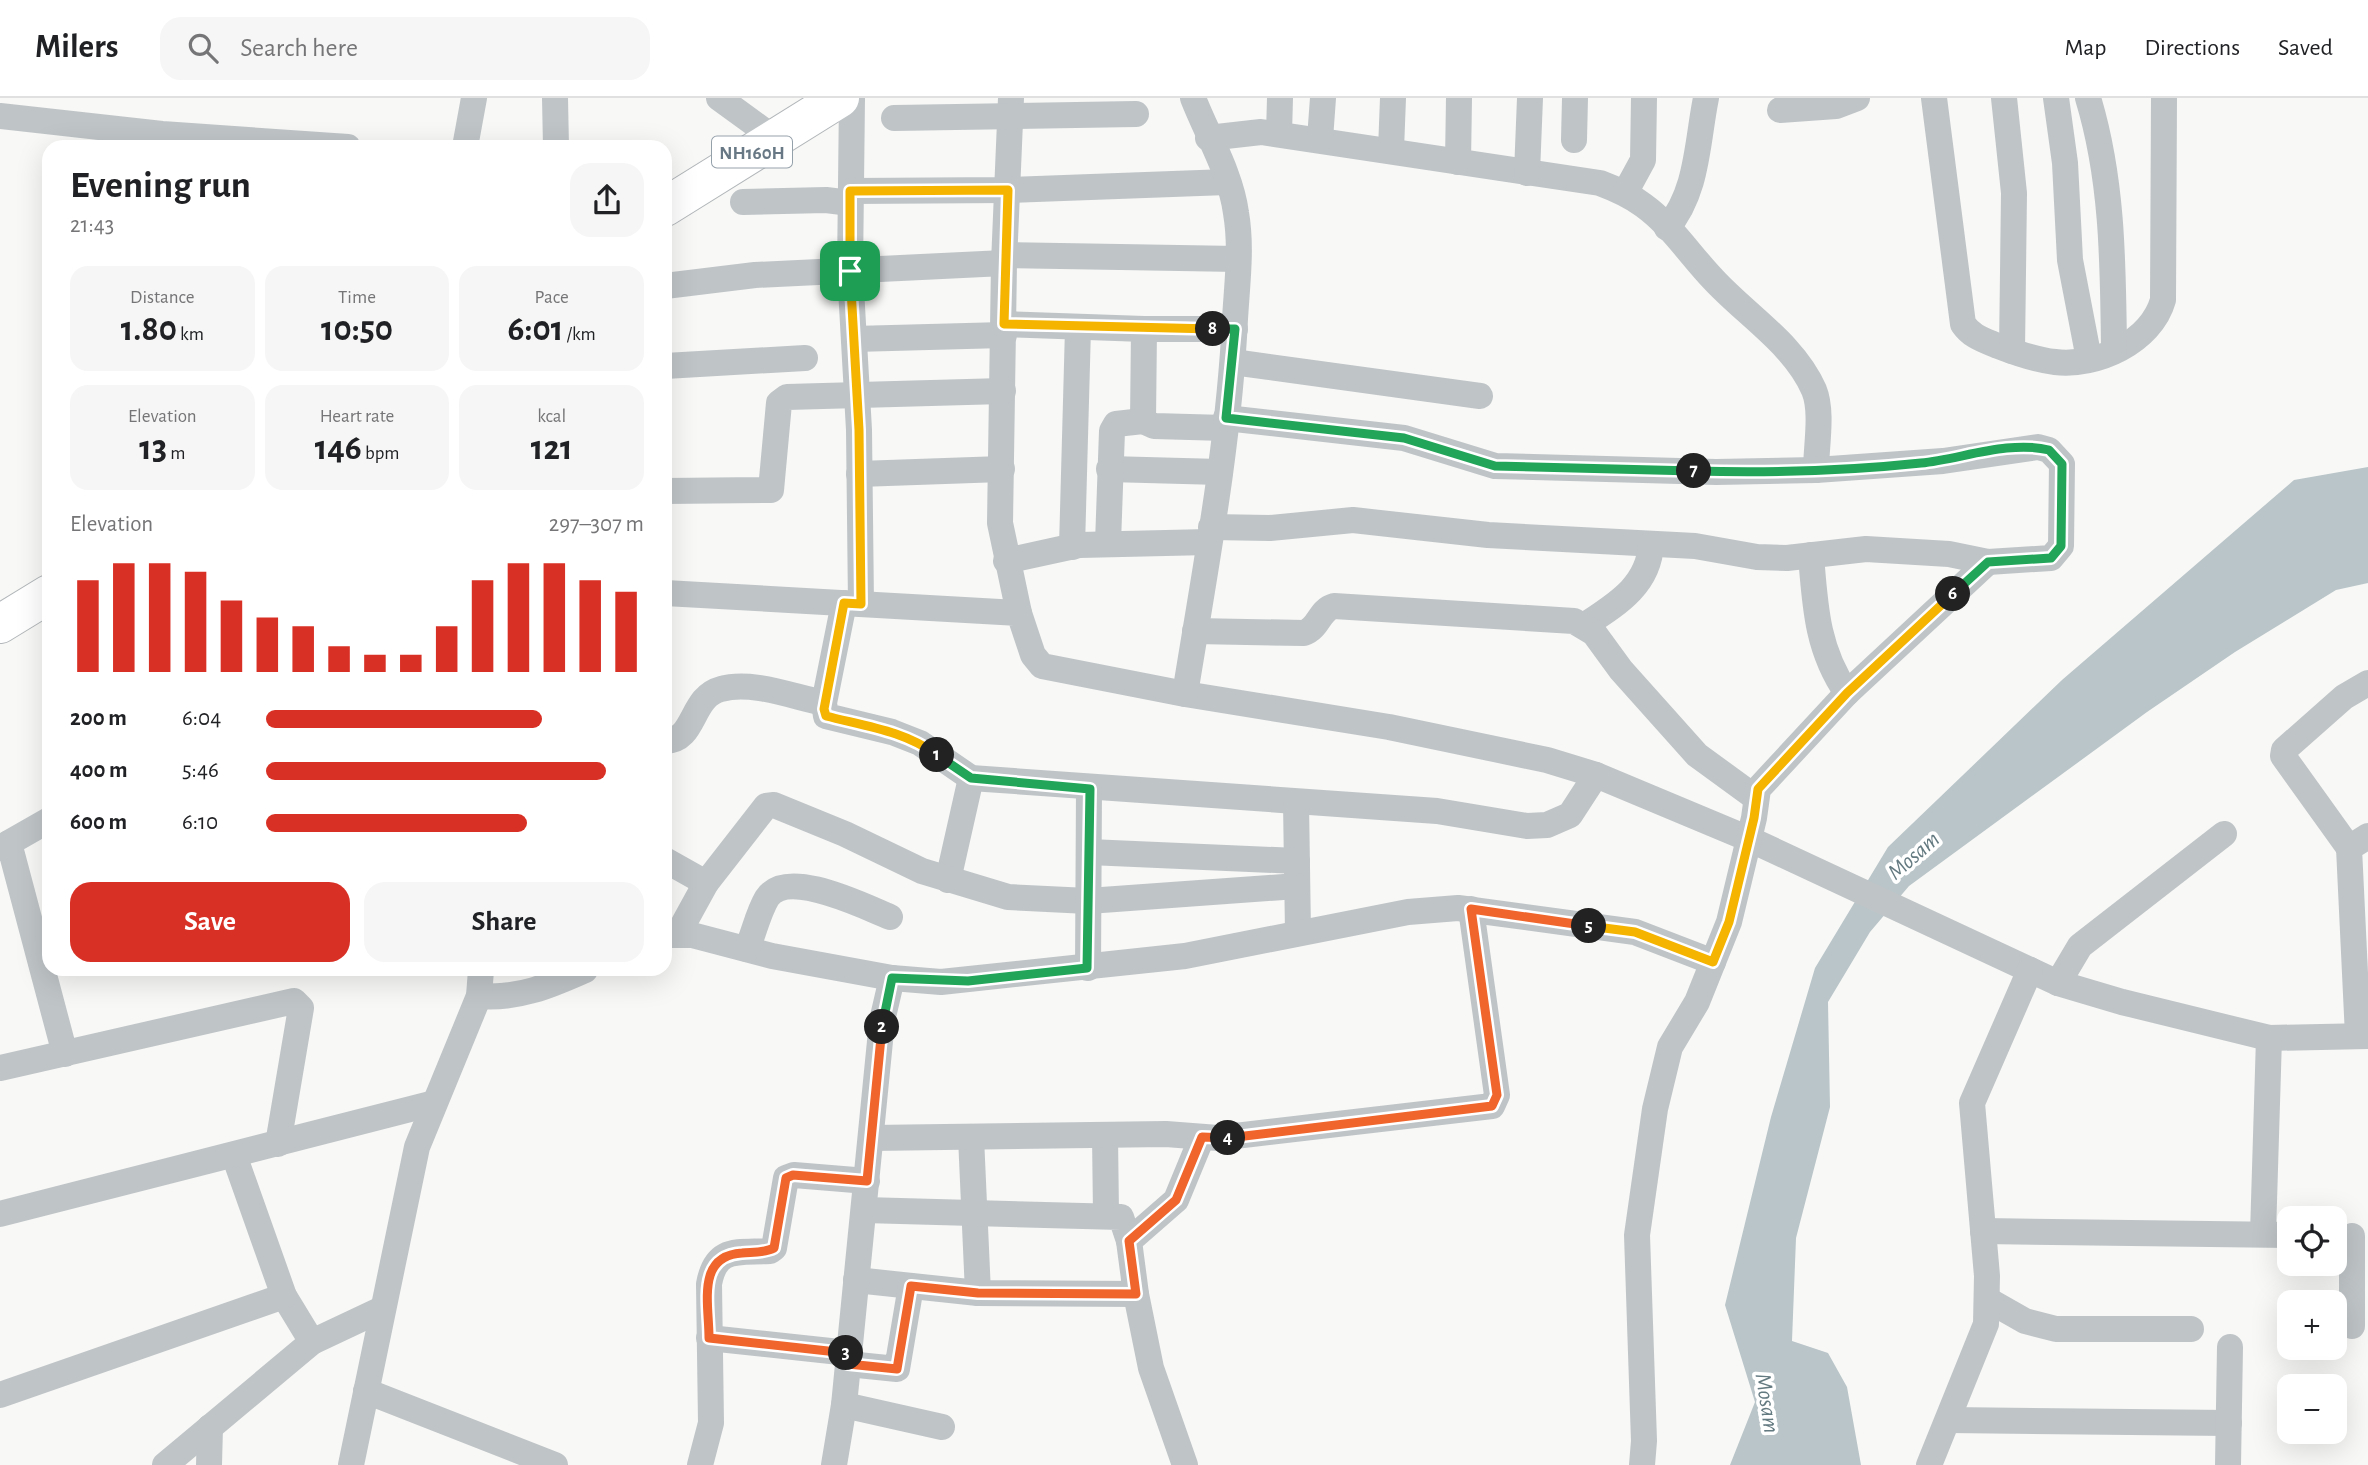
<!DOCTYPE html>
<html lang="en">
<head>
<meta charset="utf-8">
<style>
  :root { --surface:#fff; --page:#f6f6f6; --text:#202124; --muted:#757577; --line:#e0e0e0; --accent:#d93025 }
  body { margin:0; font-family:"Alegreya Sans",sans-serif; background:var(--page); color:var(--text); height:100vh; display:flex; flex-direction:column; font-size:26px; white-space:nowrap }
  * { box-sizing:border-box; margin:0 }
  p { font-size:23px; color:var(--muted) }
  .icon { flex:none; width:38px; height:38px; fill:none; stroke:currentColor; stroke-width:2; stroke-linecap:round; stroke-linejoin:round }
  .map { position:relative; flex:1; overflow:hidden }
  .drawer { position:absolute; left:42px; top:42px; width:630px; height:836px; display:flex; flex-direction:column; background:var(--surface); border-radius:21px; box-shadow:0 7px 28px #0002 }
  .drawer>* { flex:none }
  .tools { position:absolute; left:2277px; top:1108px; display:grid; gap:14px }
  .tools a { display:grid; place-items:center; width:70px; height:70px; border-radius:14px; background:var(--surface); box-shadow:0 7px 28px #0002; font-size:35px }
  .pin { position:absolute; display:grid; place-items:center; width:60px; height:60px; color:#fff; margin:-30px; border-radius:14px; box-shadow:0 4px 10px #0006 }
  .km { position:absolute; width:35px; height:35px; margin:-18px; border-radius:50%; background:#222; color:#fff; font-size:19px; line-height:35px; text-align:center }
  .round { display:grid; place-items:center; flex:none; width:74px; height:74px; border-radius:21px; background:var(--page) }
  .head { display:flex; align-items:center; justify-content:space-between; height:119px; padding:0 28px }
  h1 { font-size:38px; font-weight:700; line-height:52px }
  .stats { display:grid; grid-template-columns:repeat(3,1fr); gap:10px; height:119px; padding:7px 28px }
  .stats div { display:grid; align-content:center; border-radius:18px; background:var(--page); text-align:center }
  .stats b { font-size:35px; font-weight:700 }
  .stats small { font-size:19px; font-weight:400 }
  .stats p { font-size:19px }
  .chart { height:196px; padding:14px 28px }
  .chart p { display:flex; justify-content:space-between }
  .chart svg { width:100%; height:126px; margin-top:7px; stroke:var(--accent); stroke-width:6 }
  .cta { display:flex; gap:14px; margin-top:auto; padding:14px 28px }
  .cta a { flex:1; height:80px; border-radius:21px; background:var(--accent); color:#fff; font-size:28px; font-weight:700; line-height:80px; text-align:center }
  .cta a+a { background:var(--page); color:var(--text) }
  ul { padding:0 28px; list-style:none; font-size:23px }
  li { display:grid; grid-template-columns:112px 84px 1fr; align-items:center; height:52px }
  li i { height:18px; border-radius:9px; background:var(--accent) }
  header { display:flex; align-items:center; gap:42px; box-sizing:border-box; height:98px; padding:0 35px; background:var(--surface); border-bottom:2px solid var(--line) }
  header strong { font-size:33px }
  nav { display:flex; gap:38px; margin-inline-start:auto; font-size:24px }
  .search { width:490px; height:63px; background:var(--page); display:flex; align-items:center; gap:18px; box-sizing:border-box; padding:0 24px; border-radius:21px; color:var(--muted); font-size:26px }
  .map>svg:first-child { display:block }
  .water { fill:#b9c5c9 }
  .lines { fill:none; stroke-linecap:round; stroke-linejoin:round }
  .highway-casing { stroke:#b3b7ba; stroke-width:40 }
  .minor { stroke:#bfc4c7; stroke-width:26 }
  .highway { stroke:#fff; stroke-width:38 }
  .split-1-casing { stroke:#fff; stroke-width:14 }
  .split-2-casing { stroke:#fff; stroke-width:14 }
  .split-3-casing { stroke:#fff; stroke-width:14 }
  .split-4-casing { stroke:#fff; stroke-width:14 }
  .split-5-casing { stroke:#fff; stroke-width:14 }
  .split-6-casing { stroke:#fff; stroke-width:14 }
  .split-7-casing { stroke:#fff; stroke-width:14 }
  .split-8-casing { stroke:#fff; stroke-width:14 }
  .split-9-casing { stroke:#fff; stroke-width:14 }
  .split-1 { stroke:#f5b400; stroke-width:9 }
  .split-2 { stroke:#22a559; stroke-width:9 }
  .split-3 { stroke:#f0652b; stroke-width:9 }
  .split-4 { stroke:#f0652b; stroke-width:9 }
  .split-5 { stroke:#f0652b; stroke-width:9 }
  .split-6 { stroke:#f5b400; stroke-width:9 }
  .split-7 { stroke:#22a559; stroke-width:9 }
  .split-8 { stroke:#22a559; stroke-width:9 }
  .split-9 { stroke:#f5b400; stroke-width:9 }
  .labels { text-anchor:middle; stroke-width:7; stroke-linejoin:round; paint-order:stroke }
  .shield { fill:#fff; stroke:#95a1aa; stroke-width:2 }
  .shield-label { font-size:19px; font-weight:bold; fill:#687985 }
  .water-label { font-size:23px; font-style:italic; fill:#647a81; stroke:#fff }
</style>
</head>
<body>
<header>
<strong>Milers</strong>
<div class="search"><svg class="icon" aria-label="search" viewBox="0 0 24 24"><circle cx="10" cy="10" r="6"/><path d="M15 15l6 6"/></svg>Search here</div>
<nav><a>Map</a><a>Directions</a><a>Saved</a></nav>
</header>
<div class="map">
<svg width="2368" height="1367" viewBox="0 0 2368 1367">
  <rect width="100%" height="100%" fill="#f8f8f6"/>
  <polygon class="water" points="2368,369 2368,485 2336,492 2235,554 2147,614 1909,788 1870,834 1828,904 1830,1009 1796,1140 1792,1243 1828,1255 1847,1289 1861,1367 1730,1367 1755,1304 1725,1207 1771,1019 1815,870 1888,749 2062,582 2294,382"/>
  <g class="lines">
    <g class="highway-casing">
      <g id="highway">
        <polyline points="665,109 840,0"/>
        <polyline points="0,526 49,496"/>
      </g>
    </g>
    <g class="minor">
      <polyline points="555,0 556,49"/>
      <polyline points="719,0 774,40"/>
      <polyline points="852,0 850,173 859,332 861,506"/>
      <polyline points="1011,0 1004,165 1000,425 1019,515"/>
      <path d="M1934,0l29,226c9,13 21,16 35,22 18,7 38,14 57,16 42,5 96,-20 108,-62l1,-202"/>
      <polyline points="2004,0 2014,95 2012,253"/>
      <polyline points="2056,0 2065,65 2070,162 2089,261"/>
      <path d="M2088,0c25,82 25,167 26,252"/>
      <polyline points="1780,12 1836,8 1857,0"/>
      <polyline points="0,18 162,36 348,49"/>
      <polyline points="894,20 1136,16"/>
      <polyline points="1279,36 1280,0"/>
      <path d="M1208,40l53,-6 339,51c16,6 30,12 43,22 28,20 47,50 70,74 33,36 81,65 101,111 9,22 2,57 2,80"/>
      <polyline points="1320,41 1323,0"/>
      <polyline points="1574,42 1575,0"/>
      <polyline points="465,49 474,0"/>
      <polyline points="1391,52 1393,0"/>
      <polyline points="1458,64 1459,0"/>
      <polyline points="1527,75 1530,0"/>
      <polyline points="851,93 1008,92 1227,84"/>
      <polyline points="1625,95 1643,62 1644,0"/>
      <polyline points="743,104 826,102 850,105"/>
      <path d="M1667,130c31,-36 30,-86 39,-130"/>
      <polyline points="1005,157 1238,161"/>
      <polyline points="665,188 755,177 1004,165"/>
      <polyline points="1004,226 1144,231 1235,231"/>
      <polyline points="1144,231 1143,323 1154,328 1225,330"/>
      <polyline points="854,241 1004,237"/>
      <polyline points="1233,264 1480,298"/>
      <polyline points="665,268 805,260"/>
      <polyline points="1109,371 1220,374"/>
      <polyline points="859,376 1002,371"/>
      <polyline points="665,393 771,392 779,305 787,299 1003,293"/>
      <polyline points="1211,429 1270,430 1353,422 1488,437 1695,448 1757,459 1787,460 1866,451 1949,456 1988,464 2051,460 2061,448 2062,366 2049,352 2038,349 1943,363 1816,372 1716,374 1495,368 1404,340 1226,320"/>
      <polyline points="1108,445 1112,333 1116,326 1143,323"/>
      <polyline points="1072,449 1078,230"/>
      <path d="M1811,457c4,51 6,95 36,138"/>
      <polyline points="1006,463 1079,447 1209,444"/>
      <polyline points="665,495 1019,515 1033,557 1042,568 1185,596 1389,629 1547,662 1596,677 1749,741 2058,885 2122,904 2269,940 2368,938"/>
      <polyline points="844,505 824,605 826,618 892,634 920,645 971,680 1437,713 1527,728 1547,727 1570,717 1596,677"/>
      <path d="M1585,527c32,-21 64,-40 66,-81"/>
      <path d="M1195,533l109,2c15,-5 15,-23 30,-27l240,15 20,12 27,37 76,85 59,43"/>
      <path d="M1185,596c20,-124 44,-249 50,-375 2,-35 7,-71 1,-106 -5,-39 -29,-79 -43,-115"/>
      <path d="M665,643c31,0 25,-44 56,-52 31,-9 72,8 103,14"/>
      <polyline points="1296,704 1298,835"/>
      <polyline points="9,745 65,956"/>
      <polyline points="0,750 49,722"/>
      <polyline points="2349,750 2283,658 2284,652 2344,599 2368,585"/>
      <polyline points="1089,754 1297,763"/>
      <polyline points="665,762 706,785"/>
      <polyline points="948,782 971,680"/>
      <polyline points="678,836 706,785 766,708 774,707 845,736 922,773 1008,799 1088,803 1297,788"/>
      <polyline points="665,837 692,837 772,858 892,880 941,884 1185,858 1408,814 1458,810 1635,834 1713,864"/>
      <path d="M747,851c7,-16 11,-36 20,-51 20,-31 98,9 123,19"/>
      <polyline points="1088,870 1089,691"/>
      <polyline points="2058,885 2080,848 2224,736"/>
      <path d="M479,898c40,3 70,-10 106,-26"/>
      <polyline points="2358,938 2349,750 2368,738"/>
      <polyline points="0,970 294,903 301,910 278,1046"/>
      <polyline points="1105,1037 1106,1117"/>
      <polyline points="971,1039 978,1195"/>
      <polyline points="871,1040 1166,1036 1218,1040 1492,1008 1497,997 1471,811"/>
      <polyline points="234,1057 284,1198 312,1244"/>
      <polyline points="0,1116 434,1005"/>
      <polyline points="1983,1133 2289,1137"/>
      <polyline points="2263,1136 2269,940"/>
      <polyline points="2352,1138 2352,1228"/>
      <polyline points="1129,1143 1176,1102 1202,1039"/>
      <polyline points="856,1182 978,1195 1136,1196 1129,1143 1121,1119 864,1112"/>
      <polyline points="1136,1196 1151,1270 1185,1367"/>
      <polyline points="1988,1202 2025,1223 2056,1231 2191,1231"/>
      <polyline points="709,1240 849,1255"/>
      <polyline points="848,1266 897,1271 911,1188"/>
      <polyline points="366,1293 555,1367"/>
      <polyline points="0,1297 284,1198"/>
      <polyline points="844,1307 942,1329"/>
      <polyline points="1948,1322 2229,1325"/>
      <polyline points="165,1367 312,1244 382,1211"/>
      <polyline points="209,1367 210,1329"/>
      <polyline points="351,1367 417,1049 479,898 481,872"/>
      <path d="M700,1367l11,-42 -2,-139c7,-38 28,-31 61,-33l4,-3 12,-70 8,-3 73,6"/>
      <polyline points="834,1367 844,1307 882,923 892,880"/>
      <polyline points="1642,1367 1644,1343 1637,1137 1655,1011 1670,949 1697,904 1729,824 1754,720 1758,691 1847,595 1988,464"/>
      <polyline points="1929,1367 1986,1226 1987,1178 1972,1005 2030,872"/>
      <polyline points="2228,1367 2230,1249"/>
    </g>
    <use href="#highway" class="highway"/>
  </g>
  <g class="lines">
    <g class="split-1-casing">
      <path id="split-1" d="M850,173l9,159 2,174 -17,-1 -20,106 2,7c39,10 79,15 111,39"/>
    </g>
    <g class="split-2-casing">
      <polyline id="split-2" points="882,929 892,880 968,883 1087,870 1090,691 971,680 937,657"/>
    </g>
    <g class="split-3-casing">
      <path id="split-3" d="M846,1255l-137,-15c0,-35 -13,-82 33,-85 10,-1 23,0 32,-5l12,-70 7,-3 74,6 15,-154"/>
    </g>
    <g class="split-4-casing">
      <polyline id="split-4" points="846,1255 849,1255 848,1266 897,1271 911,1188 978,1195 1136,1196 1129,1143 1176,1102 1202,1039 1228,1040"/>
    </g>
    <g class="split-5-casing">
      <polyline id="split-5" points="1228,1040 1492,1008 1497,997 1471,811 1589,828"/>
    </g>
    <g class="split-6-casing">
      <polyline id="split-6" points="1589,828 1635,834 1713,864 1729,824 1754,720 1758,691 1847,595 1953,496"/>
    </g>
    <g class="split-7-casing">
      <path id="split-7" d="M1694,373c76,2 152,0 227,-8 40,-4 88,-23 128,-13l13,14 -1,82 -10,12 -63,4 -35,32"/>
    </g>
    <g class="split-8-casing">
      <polyline id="split-8" points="1213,231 1235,231 1226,320 1404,340 1495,368 1694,373"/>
    </g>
    <g class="split-9-casing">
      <polyline id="split-9" points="850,173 850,93 1008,92 1004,226 1213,231"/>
    </g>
    <use href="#split-1" class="split-1"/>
    <use href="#split-2" class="split-2"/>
    <use href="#split-3" class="split-3"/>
    <use href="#split-4" class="split-4"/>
    <use href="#split-5" class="split-5"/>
    <use href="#split-6" class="split-6"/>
    <use href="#split-7" class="split-7"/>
    <use href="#split-8" class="split-8"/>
    <use href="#split-9" class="split-9"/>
  </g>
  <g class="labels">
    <rect class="shield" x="712" y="38.5" width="80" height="31" rx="5"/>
    <g class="shield-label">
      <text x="752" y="61">NH160H</text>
    </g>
    <g class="water-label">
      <text transform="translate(1913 757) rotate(-41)" y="8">Mosam</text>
      <text transform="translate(1768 1305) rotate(81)" y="8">Mosam</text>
    </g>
  </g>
</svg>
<div class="tools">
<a><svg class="icon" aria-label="locate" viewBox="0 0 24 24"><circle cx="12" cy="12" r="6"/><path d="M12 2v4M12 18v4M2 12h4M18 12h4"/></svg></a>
<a>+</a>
<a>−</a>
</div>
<div class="pin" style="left:850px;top:173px;background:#1e9e55"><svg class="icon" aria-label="arrive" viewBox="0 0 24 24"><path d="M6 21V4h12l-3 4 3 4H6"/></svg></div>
<b class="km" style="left:937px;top:657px">1</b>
<b class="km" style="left:882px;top:929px">2</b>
<b class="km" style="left:846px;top:1255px">3</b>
<b class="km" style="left:1228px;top:1040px">4</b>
<b class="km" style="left:1589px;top:828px">5</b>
<b class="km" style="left:1953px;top:496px">6</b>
<b class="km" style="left:1694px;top:373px">7</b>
<b class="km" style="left:1213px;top:231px">8</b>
<section class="drawer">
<div class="head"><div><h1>Evening run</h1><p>21:43</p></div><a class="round"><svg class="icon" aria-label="share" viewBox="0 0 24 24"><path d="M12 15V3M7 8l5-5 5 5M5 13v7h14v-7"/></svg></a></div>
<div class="stats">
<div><p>Distance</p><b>1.80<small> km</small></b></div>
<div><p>Time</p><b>10:50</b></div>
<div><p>Pace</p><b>6:01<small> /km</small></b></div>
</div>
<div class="stats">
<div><p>Elevation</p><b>13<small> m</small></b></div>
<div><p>Heart rate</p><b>146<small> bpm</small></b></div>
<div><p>kcal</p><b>121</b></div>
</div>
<div class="chart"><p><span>Elevation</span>297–307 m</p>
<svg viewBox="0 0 160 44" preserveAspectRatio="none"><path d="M5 44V12M15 44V6M25 44V6M35 44V9M45 44V19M55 44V25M65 44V28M75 44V35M85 44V38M95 44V38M105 44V28M115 44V12M125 44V6M135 44V6M145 44V12M155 44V16"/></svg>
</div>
<ul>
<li><b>200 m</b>6:04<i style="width:73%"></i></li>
<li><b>400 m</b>5:46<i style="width:90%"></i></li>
<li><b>600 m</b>6:10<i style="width:69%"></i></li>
</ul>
<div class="cta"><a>Save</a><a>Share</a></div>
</section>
</div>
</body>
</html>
